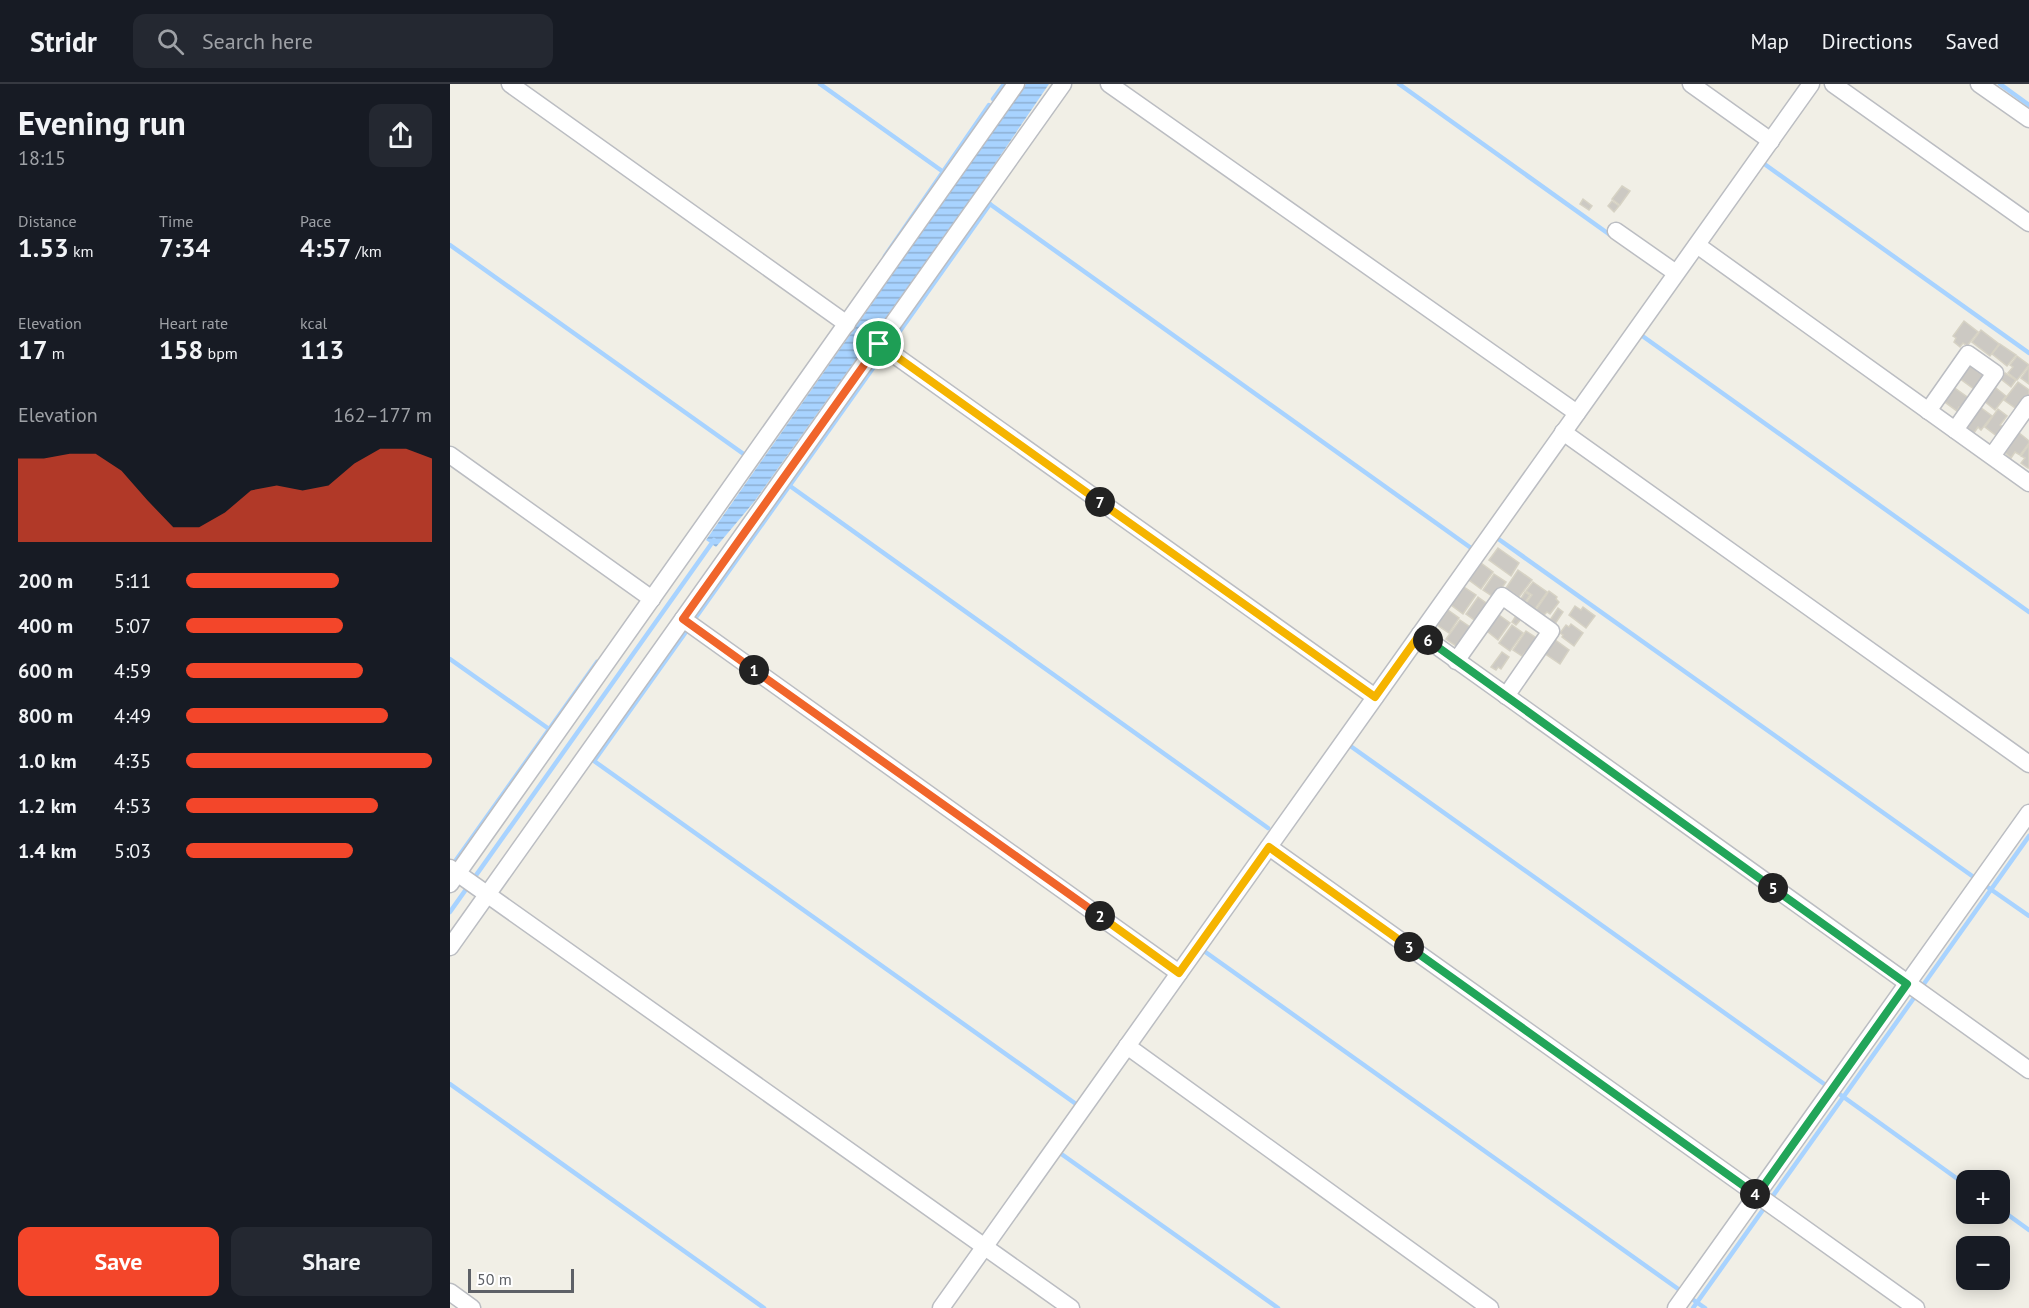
<!DOCTYPE html>
<html lang="en">
<head>
<meta charset="utf-8">
<style>
  :root { --surface:#171b24; --page:#242831; --text:#f1f3f6; --muted:#9ea1a6; --line:#363941; --accent:#f3462a }
  body { margin:0; font-family:"PT Sans",sans-serif; background:var(--page); color:var(--text); height:100vh; display:flex; flex-direction:column; font-size:22px; white-space:nowrap }
  * { box-sizing:border-box; margin:0 }
  p { font-size:20px; color:var(--muted) }
  .icon { flex:none; width:33px; height:33px; fill:none; stroke:currentColor; stroke-width:2; stroke-linecap:round; stroke-linejoin:round }
  .map { position:relative; flex:1; overflow:hidden }
  .details { display:flex; flex-direction:column; background:var(--surface); width:450px }
  .details>* { flex:none }
  .tools { position:absolute; left:1506px; top:1086px; display:grid; gap:12px }
  .tools a { display:grid; place-items:center; width:54px; height:54px; border-radius:12px; background:var(--surface); box-shadow:0 3px 15px #0003; font-size:30px }
  .scale { position:absolute; left:18px; bottom:15px; width:106px; box-sizing:border-box; padding-left:6px; border:3px solid #5e6167; border-top:0; font-size:16px; line-height:21px; white-space:nowrap; color:#5e6167; -webkit-text-stroke:4px #fff; paint-order:stroke }
  .pin { position:absolute; display:grid; place-items:center; width:51px; height:51px; color:#fff; margin:-26px; border:3px solid #fff; border-radius:50%; box-shadow:0 2px 6px #0007 }
  .km { position:absolute; width:30px; height:30px; margin:-15px; border-radius:50%; background:#222; color:#fff; font-size:16px; line-height:30px; text-align:center }
  .round { display:grid; place-items:center; flex:none; width:63px; height:63px; border-radius:12px; background:var(--page) }
  .summary { display:flex; align-items:center; justify-content:space-between; height:102px; padding:0 18px }
  h1 { font-size:33px; font-weight:600; line-height:45px }
  .figures { display:grid; grid-template-columns:repeat(3,1fr); gap:9px; height:102px; padding:6px 18px }
  .figures div { display:grid; align-content:center }
  .figures b { font-size:26px; font-weight:600 }
  .figures small { font-size:16px; font-weight:400 }
  .figures p { font-size:16px }
  .chart { height:168px; padding:12px 18px }
  .chart p { display:flex; justify-content:space-between }
  .chart svg { width:100%; height:108px; margin-top:6px; fill:var(--accent); opacity:.7 }
  .button { display:flex; gap:12px; margin-top:auto; padding:12px 18px }
  .button a { flex:1; height:69px; border-radius:12px; background:var(--accent); color:#fff; font-size:24px; font-weight:600; line-height:69px; text-align:center }
  .button a+a { background:var(--page); color:var(--text) }
  ul { padding:0 18px; list-style:none; font-size:20px }
  li { display:grid; grid-template-columns:96px 72px 1fr; align-items:center; height:45px }
  li i { height:15px; border-radius:8px; background:var(--accent) }
  header { display:flex; align-items:center; gap:36px; box-sizing:border-box; height:84px; padding:0 30px; background:var(--surface); border-bottom:2px solid var(--line) }
  header strong { font-size:28px }
  nav { display:flex; gap:33px; margin-inline-start:auto; font-size:21px }
  .search { width:420px; height:54px; background:var(--page); display:flex; align-items:center; gap:15px; box-sizing:border-box; padding:0 21px; border-radius:12px; color:var(--muted); font-size:22px }
  main { display:flex; flex:1; min-height:0 }
  .map>svg:first-child { display:block }
  .water { fill:url(#water-rules) }
  .lines { fill:none; stroke-linecap:round; stroke-linejoin:round }
  .stream { stroke:#a8d3ff; stroke-width:4.5 }
  .building { fill:#ccc9c3; stroke:#d6d2c4; stroke-width:1.5 }
  .minor-casing { stroke:#bbbdc2; stroke-width:19 }
  .minor { stroke:#fff; stroke-width:16 }
  .split-1-casing { stroke:#fff; stroke-width:12 }
  .split-2-casing { stroke:#fff; stroke-width:12 }
  .split-3-casing { stroke:#fff; stroke-width:12 }
  .split-4-casing { stroke:#fff; stroke-width:12 }
  .split-5-casing { stroke:#fff; stroke-width:12 }
  .split-6-casing { stroke:#fff; stroke-width:12 }
  .split-7-casing { stroke:#fff; stroke-width:12 }
  .split-8-casing { stroke:#fff; stroke-width:12 }
  .split-1 { stroke:#f0652b; stroke-width:8 }
  .split-2 { stroke:#f0652b; stroke-width:8 }
  .split-3 { stroke:#f5b400; stroke-width:8 }
  .split-4 { stroke:#22a559; stroke-width:8 }
  .split-5 { stroke:#22a559; stroke-width:8 }
  .split-6 { stroke:#22a559; stroke-width:8 }
  .split-7 { stroke:#f5b400; stroke-width:8 }
  .split-8 { stroke:#f5b400; stroke-width:8 }
</style>
</head>
<body>
<header>
<strong>Stridr</strong>
<div class="search"><svg class="icon" aria-label="search" viewBox="0 0 24 24"><circle cx="10" cy="10" r="6"/><path d="M15 15l6 6"/></svg>Search here</div>
<nav><a>Map</a><a>Directions</a><a>Saved</a></nav>
</header>
<main>
<section class="details">
<div class="summary"><div><h1>Evening run</h1><p>18:15</p></div><a class="round"><svg class="icon" aria-label="share" viewBox="0 0 24 24"><path d="M12 15V3M7 8l5-5 5 5M5 13v7h14v-7"/></svg></a></div>
<div class="figures">
<div><p>Distance</p><b>1.53<small> km</small></b></div>
<div><p>Time</p><b>7:34</b></div>
<div><p>Pace</p><b>4:57<small> /km</small></b></div>
</div>
<div class="figures">
<div><p>Elevation</p><b>17<small> m</small></b></div>
<div><p>Heart rate</p><b>158<small> bpm</small></b></div>
<div><p>kcal</p><b>113</b></div>
</div>
<div class="chart"><p><span>Elevation</span>162–177 m</p>
<svg viewBox="0 0 160 44" preserveAspectRatio="none"><path d="M0 44V10L10 10L20 8L30 8L40 15L50 27L60 38L70 38L80 32L90 23L100 21L110 23L120 21L130 12L140 6L150 6L160 10V44z"/></svg>
</div>
<ul>
<li><b>200 m</b>5:11<i style="width:62%"></i></li>
<li><b>400 m</b>5:07<i style="width:64%"></i></li>
<li><b>600 m</b>4:59<i style="width:72%"></i></li>
<li><b>800 m</b>4:49<i style="width:82%"></i></li>
<li><b>1.0 km</b>4:35<i style="width:100%"></i></li>
<li><b>1.2 km</b>4:53<i style="width:78%"></i></li>
<li><b>1.4 km</b>5:03<i style="width:68%"></i></li>
</ul>
<div class="button"><a>Save</a><a>Share</a></div>
</section>
<div class="map">
<svg width="1579" height="1224" viewBox="0 0 1579 1224">
  <defs>
    <pattern id="water-rules" width="6" height="5" patternUnits="userSpaceOnUse" patternTransform="scale(1.5)"><rect width="6" height="5" fill="#a8d3ff"/><path d="M0 2.5h6" fill="none" stroke="#8cafd2"/></pattern>
  </defs>
  <rect width="100%" height="100%" fill="#f1efe6"/>
  <polygon class="water" points="576,0 599,0 525,109 304,418 266,463 256,456"/>
  <g class="lines">
    <g class="stream">
      <polyline points="370,0 492,87"/>
      <polyline points="949,0 1163,153"/>
      <polyline points="1550,0 1579,21"/>
      <polyline points="543,15 554,0"/>
      <polyline points="1313,79 1579,269"/>
      <polyline points="537,118 1021,464"/>
      <polyline points="0,161 295,371"/>
      <polyline points="435,172 539,21"/>
      <polyline points="1191,251 1579,528"/>
      <polyline points="440,261 540,120"/>
      <polyline points="340,402 818,744"/>
      <polyline points="1047,454 1525,794"/>
      <polyline points="244,536 433,270"/>
      <polyline points="238,545 144,677 626,1020"/>
      <polyline points="0,575 99,645"/>
      <polyline points="899,661 1377,1002"/>
      <polyline points="6,776 147,578"/>
      <polyline points="1536,802 1579,832"/>
      <polyline points="0,828 264,456"/>
      <polyline points="754,867 1231,1207"/>
      <polyline points="1471,904 1579,752"/>
      <polyline points="0,1000 314,1224"/>
      <polyline points="1388,1009 1516,1101"/>
      <polyline points="610,1069 828,1224"/>
      <polyline points="1550,1125 1579,1146"/>
      <polyline points="1242,1215 1255,1224"/>
      <polyline points="1243,1224 1466,911"/>
    </g>
  </g>
  <g class="building">
    <polygon points="1172,102 1180,107 1170,121 1162,115"/>
    <polygon points="1133,115 1142,122 1139,126 1130,120"/>
    <polygon points="1162,117 1169,122 1164,128 1158,122"/>
    <polygon points="1514,237 1528,248 1517,262 1513,259 1510,263 1504,258 1506,254 1503,252"/>
    <polygon points="1531,246 1549,260 1540,272 1522,258"/>
    <polygon points="1550,260 1566,271 1557,282 1542,270"/>
    <polygon points="1567,272 1579,281 1567,296 1558,289 1563,283 1560,281"/>
    <polygon points="1519,281 1535,293 1524,305 1509,294"/>
    <polygon points="1579,283 1579,300 1571,294"/>
    <polygon points="1555,289 1566,296 1561,303 1551,295"/>
    <polygon points="1568,298 1579,306 1579,311 1568,326 1554,316"/>
    <polygon points="1502,302 1520,315 1512,325 1509,323 1507,327 1492,316"/>
    <polygon points="1546,304 1556,312 1545,326 1534,317"/>
    <polygon points="1530,323 1542,332 1531,346 1528,343 1524,349 1515,342"/>
    <polygon points="1548,325 1557,332 1550,341 1555,344 1548,353 1535,343"/>
    <polygon points="1568,348 1579,357 1579,359 1570,371 1565,368 1561,374 1553,367"/>
    <polygon points="1579,361 1579,384 1578,384 1571,379 1575,374 1571,372"/>
    <polygon points="1048,464 1069,479 1061,492 1039,476"/>
    <polygon points="1031,479 1043,488 1031,505 1019,496"/>
    <polygon points="1068,486 1082,496 1069,513 1056,504"/>
    <polygon points="1044,490 1056,498 1045,514 1033,506"/>
    <polygon points="1083,498 1097,508 1085,525 1076,519 1082,511 1076,507"/>
    <polygon points="1014,503 1026,511 1013,530 1001,521"/>
    <polygon points="1099,507 1107,513 1106,515 1109,518 1100,530 1097,528 1094,531 1086,526"/>
    <polygon points="1075,508 1080,511 1073,521 1069,518"/>
    <polygon points="1028,513 1039,521 1027,538 1016,530"/>
    <polygon points="1125,522 1131,526 1133,523 1145,532 1136,544 1119,531"/>
    <polygon points="1108,524 1113,528 1105,540 1100,536"/>
    <polygon points="998,526 1009,534 999,549 987,541"/>
    <polygon points="1067,530 1072,534 1066,541 1062,538"/>
    <polygon points="1049,531 1060,539 1048,556 1037,547"/>
    <polygon points="1010,536 1023,545 1009,564 996,555"/>
    <polygon points="1121,540 1133,549 1124,562 1112,553 1113,551 1110,549 1116,541 1119,543"/>
    <polygon points="1062,541 1073,549 1060,567 1049,559"/>
    <polygon points="1076,547 1088,555 1079,568 1077,566 1072,572 1063,566"/>
    <polygon points="1104,555 1119,566 1110,580 1094,569"/>
    <polygon points="1052,568 1059,573 1051,585 1048,583 1046,586 1041,583"/>
  </g>
  <g class="lines">
    <g class="minor-casing">
      <g id="minor">
        <polyline points="60,0 397,240"/>
        <polyline points="659,0 1127,329"/>
        <polyline points="1241,0 1321,57"/>
        <polyline points="1383,0 1579,139"/>
        <polyline points="1529,0 1579,35"/>
        <polyline points="1166,147 1226,189"/>
        <polyline points="1247,161 1579,399"/>
        <polyline points="429,260 925,613"/>
        <polyline points="1478,327 1518,270 1545,289 1505,346"/>
        <polyline points="1113,348 1579,680"/>
        <polyline points="0,371 202,515"/>
        <polyline points="1542,372 1579,320"/>
        <polyline points="233,535 729,889"/>
        <polyline points="970,550 1579,986"/>
        <polyline points="1006,577 1052,512 1101,547 1056,612"/>
        <polyline points="819,763 1466,1224"/>
        <polyline points="0,784 621,1224"/>
        <polyline points="0,800 566,0"/>
        <polyline points="0,863 613,0"/>
        <polyline points="677,962 1040,1224"/>
        <polyline points="0,1208 22,1224"/>
        <polyline points="491,1224 1361,0"/>
        <polyline points="1226,1224 1579,729"/>
      </g>
    </g>
    <use href="#minor" class="minor"/>
  </g>
  <g class="lines">
    <g class="split-1-casing">
      <polyline id="split-1" points="304,586 233,535 429,260"/>
    </g>
    <g class="split-2-casing">
      <polyline id="split-2" points="304,586 650,832"/>
    </g>
    <g class="split-3-casing">
      <polyline id="split-3" points="650,832 729,889 819,763 959,863"/>
    </g>
    <g class="split-4-casing">
      <polyline id="split-4" points="959,863 1305,1110"/>
    </g>
    <g class="split-5-casing">
      <polyline id="split-5" points="1305,1110 1307,1111 1457,900 1323,804"/>
    </g>
    <g class="split-6-casing">
      <polyline id="split-6" points="978,556 1323,804"/>
    </g>
    <g class="split-7-casing">
      <polyline id="split-7" points="650,418 925,613 970,550 978,556"/>
    </g>
    <g class="split-8-casing">
      <polyline id="split-8" points="429,260 650,418"/>
    </g>
    <use href="#split-1" class="split-1"/>
    <use href="#split-2" class="split-2"/>
    <use href="#split-3" class="split-3"/>
    <use href="#split-4" class="split-4"/>
    <use href="#split-5" class="split-5"/>
    <use href="#split-6" class="split-6"/>
    <use href="#split-7" class="split-7"/>
    <use href="#split-8" class="split-8"/>
  </g>
</svg>
<div class="tools">
<a>+</a>
<a>−</a>
</div>
<div class="scale">50 m</div>
<div class="pin" style="left:429px;top:260px;background:#1e9e55"><svg class="icon" aria-label="arrive" viewBox="0 0 24 24"><path d="M6 21V4h12l-3 4 3 4H6"/></svg></div>
<b class="km" style="left:304px;top:586px">1</b>
<b class="km" style="left:650px;top:832px">2</b>
<b class="km" style="left:959px;top:863px">3</b>
<b class="km" style="left:1305px;top:1110px">4</b>
<b class="km" style="left:1323px;top:804px">5</b>
<b class="km" style="left:978px;top:556px">6</b>
<b class="km" style="left:650px;top:418px">7</b>
</div>
</main>
</body>
</html>
